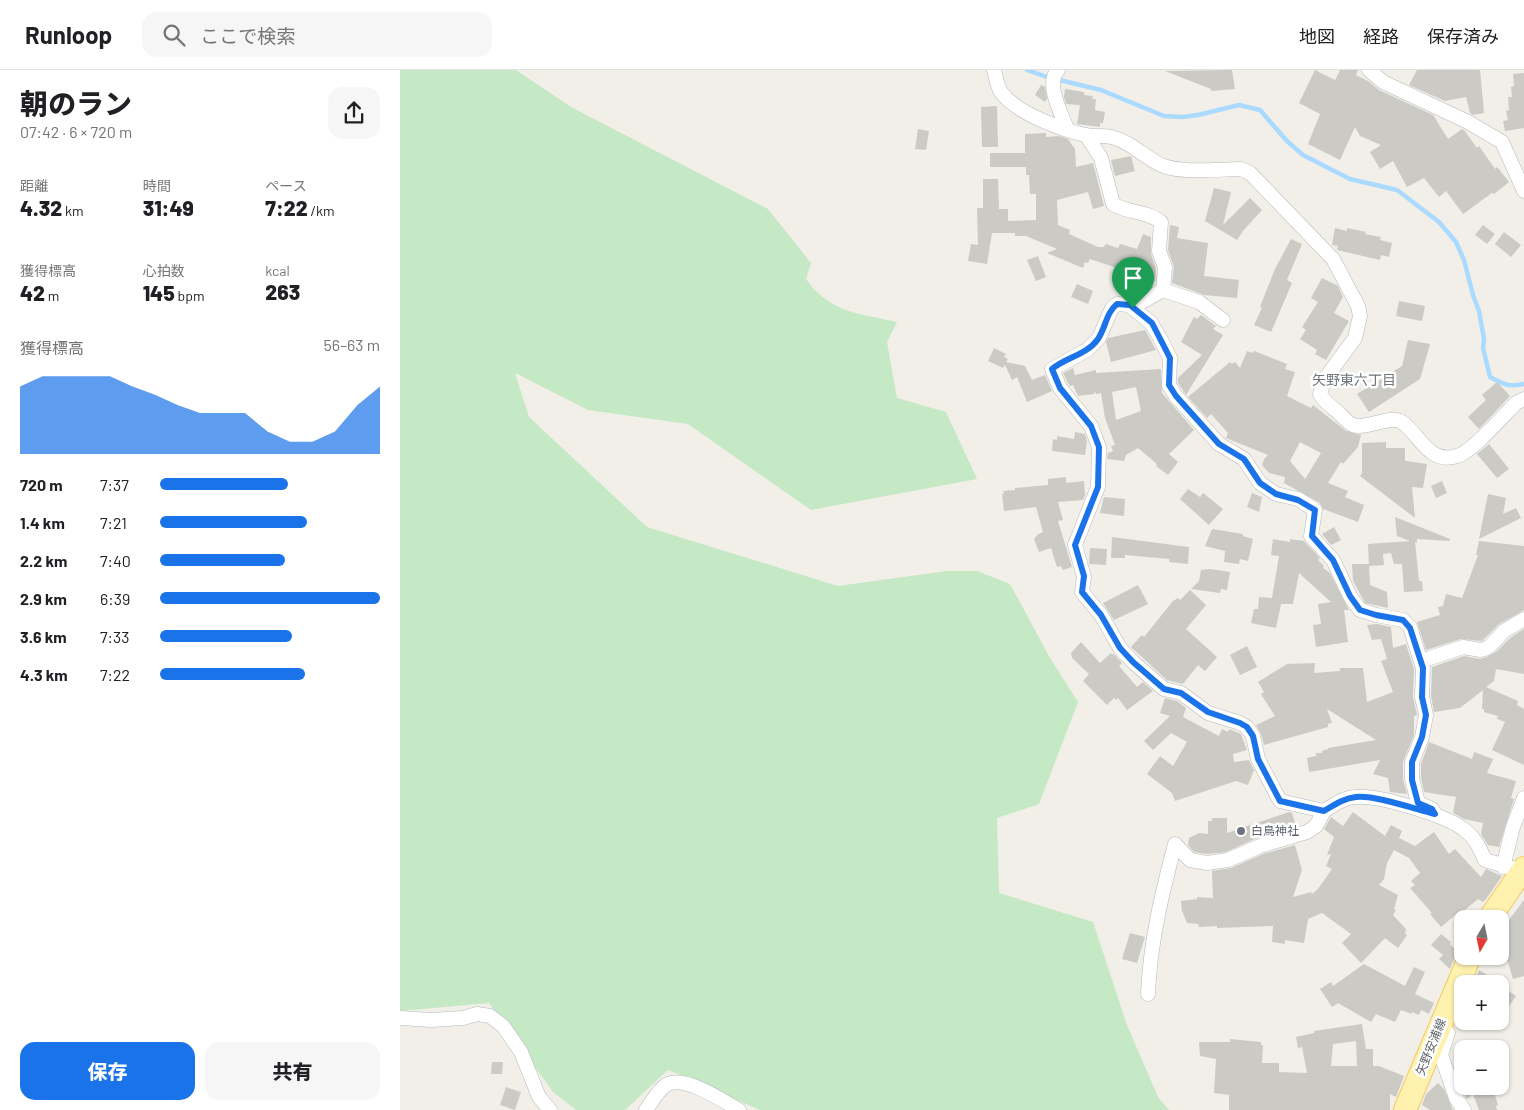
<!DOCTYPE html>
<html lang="ja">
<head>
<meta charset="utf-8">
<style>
  :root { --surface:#fff; --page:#f6f6f6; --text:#202124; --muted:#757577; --line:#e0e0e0; --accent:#1a73e8 }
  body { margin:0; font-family:Barlow,"Noto Sans JP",sans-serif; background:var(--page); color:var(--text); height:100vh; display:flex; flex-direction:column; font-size:19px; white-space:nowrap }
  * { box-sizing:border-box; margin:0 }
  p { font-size:16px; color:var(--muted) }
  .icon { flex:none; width:28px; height:28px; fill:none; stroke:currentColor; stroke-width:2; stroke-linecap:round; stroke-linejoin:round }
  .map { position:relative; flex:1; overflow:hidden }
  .drawer { display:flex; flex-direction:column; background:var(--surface); width:400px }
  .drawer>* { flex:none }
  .needle { width:32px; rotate:189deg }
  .fabs { position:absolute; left:1054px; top:840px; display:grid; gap:10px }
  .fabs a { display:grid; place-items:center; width:55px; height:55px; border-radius:10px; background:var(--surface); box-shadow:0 1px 4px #0004; font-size:25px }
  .pin { position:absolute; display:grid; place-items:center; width:42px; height:42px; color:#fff; margin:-51px -21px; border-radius:50% 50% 50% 0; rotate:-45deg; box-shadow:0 0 5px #0007 }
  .pin .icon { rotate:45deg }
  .round { display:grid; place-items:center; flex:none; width:52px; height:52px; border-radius:15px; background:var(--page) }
  .overview { display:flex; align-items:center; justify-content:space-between; height:85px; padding:0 20px }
  h1 { font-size:28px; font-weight:800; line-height:38px }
  .metrics { display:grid; grid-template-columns:repeat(3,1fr); gap:8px; height:85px; padding:5px 20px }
  .metrics div { display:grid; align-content:center }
  .metrics b { font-size:21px; font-weight:800 }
  .metrics small { font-size:14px; font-weight:400 }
  .metrics p { font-size:14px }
  .chart { height:140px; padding:10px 20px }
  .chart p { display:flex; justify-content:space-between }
  .chart svg { width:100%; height:90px; margin-top:5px; fill:var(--accent); opacity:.7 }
  .primary-button { display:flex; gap:10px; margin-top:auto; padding:10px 20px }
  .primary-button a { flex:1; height:58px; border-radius:15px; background:var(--accent); color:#fff; font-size:20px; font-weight:800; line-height:58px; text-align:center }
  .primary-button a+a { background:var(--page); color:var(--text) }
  ul { padding:0 20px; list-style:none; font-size:16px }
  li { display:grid; grid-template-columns:80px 60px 1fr; align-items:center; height:38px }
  li i { height:12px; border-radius:6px; background:var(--accent) }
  header { display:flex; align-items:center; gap:30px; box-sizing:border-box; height:70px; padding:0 25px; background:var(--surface); border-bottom:1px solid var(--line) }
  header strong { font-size:24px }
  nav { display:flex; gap:28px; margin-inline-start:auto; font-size:18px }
  .search { width:350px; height:45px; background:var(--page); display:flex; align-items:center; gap:12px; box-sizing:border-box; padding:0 18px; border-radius:15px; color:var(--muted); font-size:19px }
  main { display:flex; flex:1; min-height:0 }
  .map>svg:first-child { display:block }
  .green { fill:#c5e8c5 }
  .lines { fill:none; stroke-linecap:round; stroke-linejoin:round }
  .stream { stroke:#aadaff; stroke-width:4.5 }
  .building { fill:#cccac5; fill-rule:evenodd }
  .street-casing { stroke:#b5b8bc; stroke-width:15 }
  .primary-casing { stroke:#f2c960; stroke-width:24 }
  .street { stroke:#fff; stroke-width:14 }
  .primary { stroke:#fff2af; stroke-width:22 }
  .route-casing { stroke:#fff; stroke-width:10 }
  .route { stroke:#1a73e8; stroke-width:6 }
  .worship-dot { fill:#6b7280; stroke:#fff; stroke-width:2 }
  .labels { text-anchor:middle; stroke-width:5; stroke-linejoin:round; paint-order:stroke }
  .worship-label { font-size:12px; fill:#5b616d; stroke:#fff; text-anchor:start }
  .street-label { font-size:12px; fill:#5f6368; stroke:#fff }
  .neighbourhood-label { font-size:14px; fill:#70757a; stroke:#fff }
</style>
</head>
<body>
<header>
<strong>Runloop</strong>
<div class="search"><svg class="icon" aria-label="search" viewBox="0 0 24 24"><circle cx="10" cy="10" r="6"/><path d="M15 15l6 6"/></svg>ここで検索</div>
<nav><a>地図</a><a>経路</a><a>保存済み</a></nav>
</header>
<main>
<section class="drawer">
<div class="overview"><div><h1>朝のラン</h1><p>07:42 · 6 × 720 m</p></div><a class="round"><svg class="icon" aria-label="share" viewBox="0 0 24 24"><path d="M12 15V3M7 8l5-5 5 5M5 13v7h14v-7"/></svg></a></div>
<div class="metrics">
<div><p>距離</p><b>4.32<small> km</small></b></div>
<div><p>時間</p><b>31:49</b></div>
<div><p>ペース</p><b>7:22<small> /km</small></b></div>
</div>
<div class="metrics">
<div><p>獲得標高</p><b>42<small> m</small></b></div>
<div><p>心拍数</p><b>145<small> bpm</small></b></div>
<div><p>kcal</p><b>263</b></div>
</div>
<div class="chart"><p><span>獲得標高</span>56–63 m</p>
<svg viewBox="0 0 160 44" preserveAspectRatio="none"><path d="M0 44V11L10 6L20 6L30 6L40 6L50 11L60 15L70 20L80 24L90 24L100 24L110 33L120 38L130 38L140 33L150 20L160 11V44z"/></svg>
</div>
<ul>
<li><b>720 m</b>7:37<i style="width:58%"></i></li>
<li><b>1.4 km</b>7:21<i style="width:67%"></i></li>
<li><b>2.2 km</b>7:40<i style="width:57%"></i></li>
<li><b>2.9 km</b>6:39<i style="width:100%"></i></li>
<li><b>3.6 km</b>7:33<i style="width:60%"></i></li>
<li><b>4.3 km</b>7:22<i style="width:66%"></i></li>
</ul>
<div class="primary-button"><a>保存</a><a>共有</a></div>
</section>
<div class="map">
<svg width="1124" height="1040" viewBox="0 0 1124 1040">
  <rect width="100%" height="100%" fill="#f1efe8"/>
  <path class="green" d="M0,0h116l55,37 197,102 43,54 -5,16c24,34 52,34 91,43l-10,20 10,56 49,14 31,67 -166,31 -123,-86 -100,-14 -73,-37 14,44 118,110 191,59 109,-15h30l33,13 40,74 28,44 -39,102 -42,14 2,75 94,29 34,103 31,72 11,13h-409l-92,-40 -43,40h-49l-23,-18 -64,-89 -89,8z"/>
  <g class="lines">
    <path class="stream" d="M627,0l20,7 54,13 63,26 18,1 16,-2 41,-10 21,5 27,31 16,14 47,24 47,11 42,32 17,20 8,18 9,35 6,16 5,28 -1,9 7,29c15,8 18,10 34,7"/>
  </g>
  <g class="building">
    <polygon points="832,0 835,19 811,21 811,19 765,1"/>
    <polygon points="915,0 935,10 940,0 958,0 956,5 968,11 979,20 1033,45 1048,69 1062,59 1064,60 1077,78 1079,76 1095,99 1097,97 1109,112 1094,124 1092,123 1063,144 1046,121 1039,127 1024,108 1007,117 993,91 980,99 970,82 981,75 960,66 955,57 940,90 908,74 920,44 899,33"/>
    <polygon points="1017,0 1080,0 1084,43 1073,45 1070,43 1066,27 1045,31 1009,15"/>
    <polygon points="1124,3 1124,58 1105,61 1103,51 1108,50 1106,41 1109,40 1108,27 1112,27 1111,17 1114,16 1113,4"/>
    <polygon points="641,15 645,17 647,29 645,32 635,25"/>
    <polygon points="665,19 684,22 684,25 693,26 692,29 696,29 695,40 705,42 703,53 700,53 700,57 677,54 680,35 666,34 664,27"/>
    <polygon points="597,36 598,77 582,77 581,37"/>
    <polygon points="518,59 529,61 526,80 515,79"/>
    <polygon points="646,63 646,67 659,66 668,69 675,79 676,97 693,93 704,136 693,139 688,122 657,130 658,155 670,160 669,164 698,177 704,177 706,174 718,178 720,174 737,179 743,164 751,167 751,184 756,198 755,211 745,209 749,218 732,227 727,217 732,203 690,189 688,193 685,192 683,198 647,183 657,179 626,166 615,166 615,163 592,163 587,194 568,191 571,174 578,175 577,138 583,138 583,109 598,109 599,139 608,139 608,151 636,150 636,124 630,124 629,105 626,105 626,97 590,97 590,83 625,83 625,64"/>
    <polygon points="731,86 735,101 715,106 711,90"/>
    <polygon points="814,118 831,122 823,155 850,128 862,140 843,161 837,170 805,151"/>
    <polygon points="770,155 779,157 777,168 808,173 804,206 839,210 837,228 804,225 772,213 774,197 768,180"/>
    <polygon points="1083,155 1095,164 1087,174 1075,165"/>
    <polygon points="935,158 947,161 947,158 966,162 965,164 981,167 980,170 992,173 989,187 981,185 980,190 937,180 938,176 932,175"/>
    <polygon points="1104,162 1121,175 1111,187 1095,174"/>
    <polygon points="891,169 902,174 887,210 892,213 871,262 854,255 862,238 860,237 874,201"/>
    <polygon points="638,186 646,207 636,211 627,190"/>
    <polygon points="922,208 938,216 943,227 934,243 949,251 926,290 915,284 917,280 900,269 906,260 902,257 918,232 911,228"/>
    <polygon points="677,214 693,221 688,234 671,227"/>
    <polygon points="999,231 1025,236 1022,251 996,246"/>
    <polygon points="801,245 816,256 813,259 823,265 786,325 778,313 778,308 802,285 781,272 794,247 797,249"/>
    <polygon points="745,260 756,280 711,292 706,272 708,268"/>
    <polygon points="1008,270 1030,274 1020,309 969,342 957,324 1002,296"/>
    <polygon points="594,278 606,284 604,287 608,289 606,292 625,296 632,310 645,305 652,321 627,332 617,307 612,310 605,295 603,298 588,291"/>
    <path d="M847,281l5,2 2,-2 33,13 -2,5 10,3 -8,24 24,12 2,-3 33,26 15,4 -3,12 -15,17 -2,-2 -13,21 20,8 -3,6 19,8 -6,17 -35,-13 -3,-6 -36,-20 1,-6 -16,-4 -7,-8 2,-6 4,-4 -42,-17 2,-5 -17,-19 -4,4 -19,-21 42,-35 2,2 3,-2 5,6zM900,372l21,11 -16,26 -15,-18z"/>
    <path d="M673,298l2,7 21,-5v3l65,-4 1,24 32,37 -25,24 9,8 -10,13 -12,-9 1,-2 -19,-16 -12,7 -2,6 -17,-2 1,-6 5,-2 -2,-5 4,-1 -10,-27 -4,-25 -5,1 -1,-3 -1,3 -16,2 -5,-11 -3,1 -2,-3 -5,-10zM736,317l5,24 -25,9 -4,-28z"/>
    <polygon points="1097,312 1110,326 1079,359 1068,347 1086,330 1082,325"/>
    <polygon points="675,362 685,364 687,371 685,385 652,381 653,369 657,370 657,366 674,369"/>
    <polygon points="986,372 986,378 1005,378 1005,390 1006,391 1027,394 1023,418 1012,417 1015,448 960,406 962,403 962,373"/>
    <polygon points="1089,374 1109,399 1097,408 1077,384"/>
    <polygon points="666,407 666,413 684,411 685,425 683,430 658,432 663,450 658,451 672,497 663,500 661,496 657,497 651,478 639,482 634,469 637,465 643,462 636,437 604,441 602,424 604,424 603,421 615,420 615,418 648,415 648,409"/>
    <polygon points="1042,411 1047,423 1036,428 1031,416"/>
    <polygon points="788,419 800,427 803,423 823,439 809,455 780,429"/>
    <polygon points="852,423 862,427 859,442 847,437"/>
    <polygon points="1088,424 1106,428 1103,444 1116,438 1121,448 1079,469"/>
    <polygon points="704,427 725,429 724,446 700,443"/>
    <polygon points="995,447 1050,469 1049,471 1017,469 1017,473 1015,472 1019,511 1022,511 1023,521 1004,522 1002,494 994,494 991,483 983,484 984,495 969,496 968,474 1010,471 997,466"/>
    <polygon points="934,457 941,470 931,475 922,464"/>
    <polygon points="812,459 843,464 843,466 853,469 848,491 840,489 839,494 824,492 825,481 805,476"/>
    <polygon points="712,467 789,477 788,494 769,492 769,489 725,485 725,488 711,488"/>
    <polygon points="873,469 890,472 890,469 904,471 920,488 918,490 924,496 923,498 930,503 949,540 944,540 948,572 916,577 913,555 921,554 918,534 931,532 899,503 893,534 881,534 876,558 851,553 854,539 858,539 859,527 872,528 879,486 871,485"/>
    <polygon points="1079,471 1124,476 1124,540 1099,554 1082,571 1061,569 1026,580 1017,552 1040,545 1038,537 1043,536 1046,524 1062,528 1078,485 1076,485"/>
    <polygon points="690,478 707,479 706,495 689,494"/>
    <polygon points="952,494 969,494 970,515 987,522 988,538 965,533 953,511"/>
    <polygon points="810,499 830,502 827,520 821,519 820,523 791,519 799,511 801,500"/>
    <polygon points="738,515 748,534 714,550 703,533"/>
    <polygon points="790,520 806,535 786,559 817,587 805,601 798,595 783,614 770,611 770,610 768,611 731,577 742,565 744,567 773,531 778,528 780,530"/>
    <polygon points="977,554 991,557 993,578 1006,574 1014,599 1013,627 1017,645 1014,646 1014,665 1003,692 1003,709 1007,724 990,722 988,708 973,704 980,690 909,702 907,688 916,686 916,683 922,683 922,681 928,679 928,678 976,670 927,639 932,653 928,654 928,657 864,675 861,664 856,655 875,646 861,624 864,622 858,612 887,594 915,593 914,603 940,601 940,598 963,598 967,632 993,622 981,591 987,589 981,569 972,570 967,555"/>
    <polygon points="1124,559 1124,604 1096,599 1094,611 1086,617 1118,631 1117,635 1124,639 1124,695 1092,680 1105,652 1097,649 1098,646 1084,642 1084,639 1082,639 1083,620 1060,638 1034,642 1031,626 1032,597 1064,586 1080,589 1087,587 1096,582 1110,568"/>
    <polygon points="681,572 700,593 711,583 712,585 714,584 722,593 719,596 737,617 743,612 753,621 727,640 718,628 716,630 714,628 707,635 683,611 689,604 672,588 671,583"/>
    <polygon points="847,576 857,597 840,605 830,585"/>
    <polygon points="765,628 777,631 786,638 783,647 819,666 822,659 828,662 829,659 841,664 847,680 833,684 834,692 849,690 854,700 848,715 836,711 775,731 772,723 747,704 760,686 773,696 787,672 771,663 753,680 744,671 770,646 760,643"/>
    <polygon points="1029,672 1072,689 1074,682 1093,689 1087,703 1116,711 1111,728 1114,729 1099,777 1088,775 1081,764 1083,753 1064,749 1053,743 1056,727 1024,722 1021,708 1021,694"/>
    <polygon points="889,742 892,743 896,756 857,768 826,782 807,784 794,782 788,775 789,768 799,763 808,764 808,751 812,751 812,748 827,748 827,763"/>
    <polygon points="953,742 985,766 991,755 1002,761 999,768 1015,776 1034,762 1049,784 1055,779 1081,807 1086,799 1102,806 1086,829 1083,832 1078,829 1060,844 1059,842 1041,857 1030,844 1032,843 1010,818 1015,815 1011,811 1020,803 1009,788 994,780 987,793 984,809 979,815 998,825 994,839 996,840 993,845 1006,859 1005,863 1007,865 998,878 985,868 961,893 942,873 951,864 922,843 908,849 904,873 885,870 885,874 872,872 873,856 817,858 817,856 799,857 798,854 787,853 782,841 781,831 797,829 797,827 813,828 812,801 831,798 863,784 895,775 902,800 893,827 911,822 912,824 918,819 932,799 926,796 931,784 927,785 934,767 924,759 931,747 943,756"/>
    <polygon points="1124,830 1124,906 1113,909 1104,879 1100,876 1100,862"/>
    <polygon points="730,863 745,867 737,893 722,889"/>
    <polygon points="1041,864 1051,872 1050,874 1057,882 1050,899 1039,889 1043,885 1031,875"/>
    <polygon points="964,894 1005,916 1014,897 1025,902 1015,924 1034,933 1029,944 1021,940 1019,945 1012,942 1011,944 1001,940 995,952 976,944 971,952 938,933 932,937 920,919 931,912 933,916"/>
    <polygon points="1079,900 1084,903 1099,914 1073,914"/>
    <polygon points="1100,915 1116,926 1100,949"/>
    <path d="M962,954l4,25h7v17h6l25,10 -8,21 -6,-3v16h-161v-15l-15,-2 2,-34 -16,-3 -1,-14h31v-3l31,3v3h2l-1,18h17v9l28,1 -5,-26 -4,1 -2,-11 18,-4v-2zM956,971l1,25h-26l2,-22z"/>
    <polygon points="92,992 103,992 102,1004 91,1004"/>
    <polygon points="1038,1013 1044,1019 1053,1040 1030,1040 1022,1035 1026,1024"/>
    <polygon points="1062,1013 1062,1016 1092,1016 1098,1035 1096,1036 1097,1040 1079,1040 1073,1024 1067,1029 1064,1024 1060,1014"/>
    <polygon points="106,1017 121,1022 115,1040 100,1035"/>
  </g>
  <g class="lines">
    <g class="street-casing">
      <g id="street">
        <path d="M594,0c2,7 3,16 7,22 15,21 59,37 84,43 8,2 18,0 26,2 19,4 33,20 50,28 21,9 57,4 80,4l9,4 83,86 25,47 2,10 -5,22 -31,42 -4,14c4,8 12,13 19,19 4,4 9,10 14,12 15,5 36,-11 49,-3 18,13 27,43 55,34 15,-4 47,-41 59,-53l8,-4"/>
        <path d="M658,0c-13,14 3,42 9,59"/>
        <polyline points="969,0 983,12 1068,52 1102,72 1124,121"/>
        <path d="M686,65l15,23 12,46c14,9 35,7 48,18l-2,29 6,16 -2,23 -30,17"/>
        <polyline points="763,220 799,232 823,250"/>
        <polyline points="1021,591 1063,577 1081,580 1085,579 1090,576 1104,561 1124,549"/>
        <path d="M1035,744l-3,-5 -14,-6 -6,-24v-17l10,-25 4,-22 -4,-18 1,-29 -13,-41 -7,-7 -27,-5 -16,-5 -10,-14 -17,-36 -22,-24 4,-26 -17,-11 -22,-5 -16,-11 -16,-24 -25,-15 -44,-49 -6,-10 1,-27 -10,-20 -9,-15 -22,-18 -12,-1 -5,4 -13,30 -12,12 -35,19 8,19 31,38 8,21 -1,40 -23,58 9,32 -2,15 19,23 19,33 13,14 31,27 17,4 27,20 32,10 7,4 6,9 5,23 22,42 44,10c10,-6 20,-14 32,-14 23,-2 93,19 110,34 10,8 14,18 19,29l37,11"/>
        <polyline points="1103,797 1113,757 1124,728"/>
        <path d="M748,924c2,-51 14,-101 27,-150l15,16 17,3 21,-3 32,-14 47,-14 9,-6 8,-15"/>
        <polyline points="0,948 31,950 63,948 77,944 90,946 103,956 121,982 139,1027 150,1040"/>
        <polyline points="1048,963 1041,985 1056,1028 1064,1040"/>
        <path d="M246,1040c6,-8 11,-19 20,-25 18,-11 57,16 73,25"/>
      </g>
    </g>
    <g class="primary-casing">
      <g id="primary">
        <polyline points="1089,849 1124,798"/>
        <polyline points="1005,1040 1070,886"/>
      </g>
    </g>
    <use href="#street" class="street"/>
    <use href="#primary" class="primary"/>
  </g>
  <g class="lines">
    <g class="route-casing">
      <path id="route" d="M717,234l13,1 22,18 18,35 -1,27 7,11 43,48 25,15 16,24 16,11 22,6 17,10 -3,26 21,24 17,36 10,14 16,5 27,5 7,8 13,40 -1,29 4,18 -4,22 -10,25v18l6,23 14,6 3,5c-20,-5 -60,-19 -79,-17 -12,1 -22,8 -32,14l-44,-10 -22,-42 -5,-23 -6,-9 -7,-4 -32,-11 -27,-19 -17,-4 -31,-27 -13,-14 -19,-33 -19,-23 2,-16 -9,-31 23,-58 1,-40 -8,-21 -31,-38 -8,-19c14,-12 35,-14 46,-30 8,-12 8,-26 19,-35z"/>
    </g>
    <use href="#route" class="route"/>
  </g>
  <circle class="worship-dot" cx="841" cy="761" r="5"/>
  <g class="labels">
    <g class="worship-label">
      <text x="851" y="765">白鳥神社</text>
    </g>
    <g class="street-label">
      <text transform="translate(1031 977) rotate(-68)" y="4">矢野安浦線</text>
    </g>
    <g class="neighbourhood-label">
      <text x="954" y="315">矢野東六丁目</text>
    </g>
  </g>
</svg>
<div class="fabs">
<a><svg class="needle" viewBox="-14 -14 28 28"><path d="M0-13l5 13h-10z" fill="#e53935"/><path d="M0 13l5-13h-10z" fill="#757577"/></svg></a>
<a>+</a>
<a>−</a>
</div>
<div class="pin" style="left:733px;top:238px;background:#1e9e55"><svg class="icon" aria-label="arrive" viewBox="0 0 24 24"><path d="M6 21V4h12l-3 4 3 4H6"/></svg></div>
</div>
</main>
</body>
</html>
